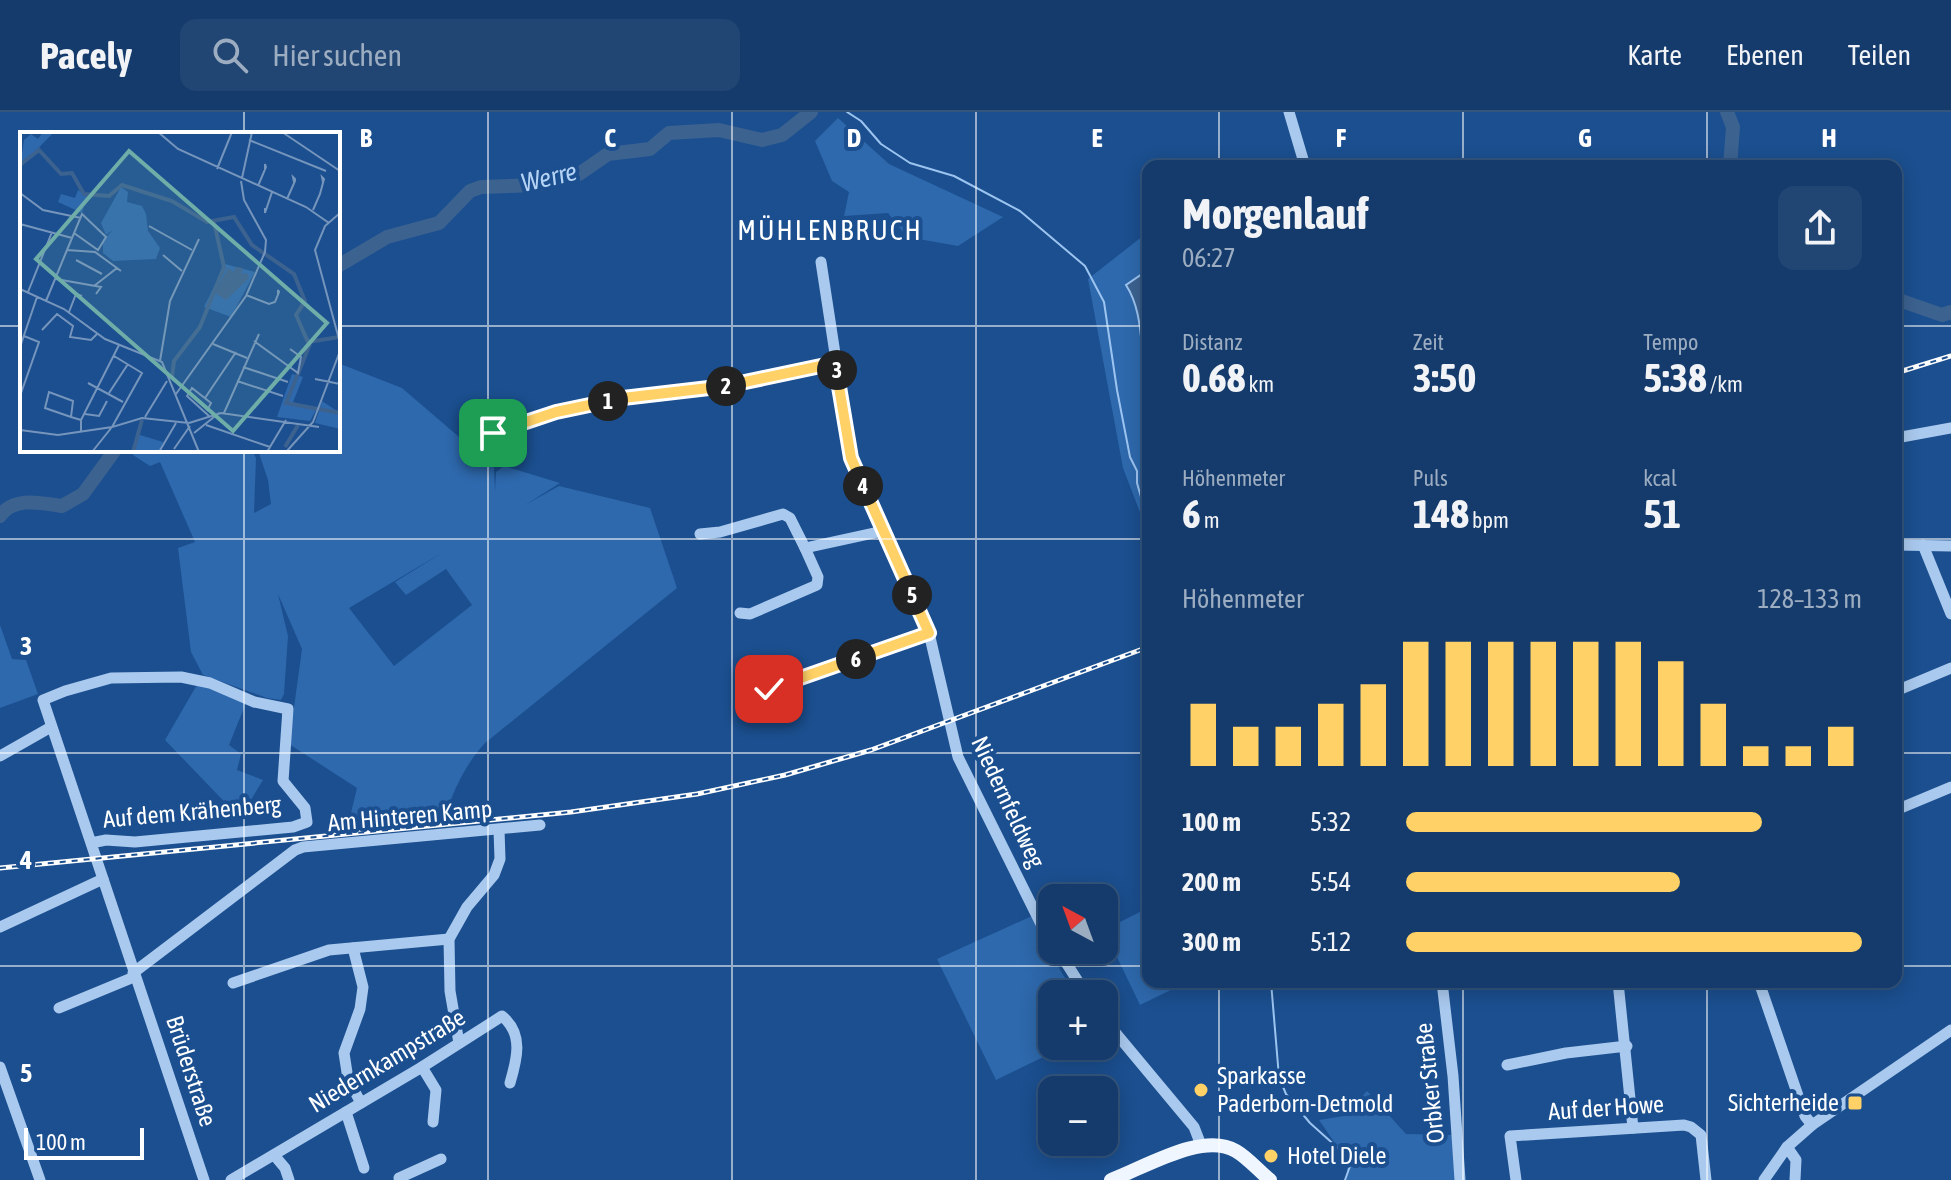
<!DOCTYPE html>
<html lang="de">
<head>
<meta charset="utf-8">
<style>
  :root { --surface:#143b6b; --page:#214673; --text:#f1f3f6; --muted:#9dadc1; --line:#33557e; --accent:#ffd166 }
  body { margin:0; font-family:"Asap Condensed",sans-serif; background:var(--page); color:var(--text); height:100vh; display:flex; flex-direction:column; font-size:30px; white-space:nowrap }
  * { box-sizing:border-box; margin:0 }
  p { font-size:26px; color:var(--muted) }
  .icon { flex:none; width:44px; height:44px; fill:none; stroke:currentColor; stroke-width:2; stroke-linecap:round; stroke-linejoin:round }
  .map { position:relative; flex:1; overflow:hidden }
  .drawer { position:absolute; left:1142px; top:48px; width:760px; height:828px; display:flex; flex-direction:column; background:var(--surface); border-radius:16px; box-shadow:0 4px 20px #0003,0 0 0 2px var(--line) }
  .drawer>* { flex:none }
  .needle { width:52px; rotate:319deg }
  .buttons { position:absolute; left:1038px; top:772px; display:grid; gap:16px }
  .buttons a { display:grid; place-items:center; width:80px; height:80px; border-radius:16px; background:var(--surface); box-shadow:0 4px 20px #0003,0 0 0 2px var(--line); font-size:40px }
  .scale { position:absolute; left:24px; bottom:20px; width:120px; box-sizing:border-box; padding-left:8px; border:4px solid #fff; border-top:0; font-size:22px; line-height:28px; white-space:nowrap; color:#fff; -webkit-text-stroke:6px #1b4f8f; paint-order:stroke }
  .pin { position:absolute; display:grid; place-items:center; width:68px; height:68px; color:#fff; margin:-34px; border-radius:16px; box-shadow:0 4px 12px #0006 }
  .km { position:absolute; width:40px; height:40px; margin:-20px; border-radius:50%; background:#222; color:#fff; font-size:22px; line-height:40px; text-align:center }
  .round { display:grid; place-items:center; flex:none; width:84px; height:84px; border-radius:16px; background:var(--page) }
  .summary { display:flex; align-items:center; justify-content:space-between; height:136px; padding:0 40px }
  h1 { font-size:44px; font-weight:700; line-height:60px }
  .figures { display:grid; grid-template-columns:repeat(3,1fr); gap:12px; height:136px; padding:8px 40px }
  .figures div { display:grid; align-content:center }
  .figures b { font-size:40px; font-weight:700 }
  .figures small { font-size:22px; font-weight:400 }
  .figures p { font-size:22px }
  .chart { height:224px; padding:16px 40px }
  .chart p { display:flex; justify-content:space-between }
  .chart svg { width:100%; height:144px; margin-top:8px; stroke:var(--accent); stroke-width:6 }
  ul { padding:0 40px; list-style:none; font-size:26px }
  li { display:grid; grid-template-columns:128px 96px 1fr; align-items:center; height:60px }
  li i { height:20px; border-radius:10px; background:var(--accent) }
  header { display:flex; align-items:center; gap:48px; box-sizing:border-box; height:112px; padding:0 40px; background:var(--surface); border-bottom:2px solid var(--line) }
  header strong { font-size:38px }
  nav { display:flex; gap:44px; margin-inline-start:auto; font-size:28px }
  .search { width:560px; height:72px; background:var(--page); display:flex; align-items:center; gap:20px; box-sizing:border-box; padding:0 28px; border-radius:16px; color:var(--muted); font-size:30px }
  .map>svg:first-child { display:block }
  .green { fill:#2e69ad; fill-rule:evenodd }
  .water { fill:#3c6290; stroke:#9cc4f0; stroke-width:2 }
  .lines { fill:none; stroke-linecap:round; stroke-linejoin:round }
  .stream { stroke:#9cc4f0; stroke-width:2 }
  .river { stroke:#3c6290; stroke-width:14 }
  .minor { stroke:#a9c9ee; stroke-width:11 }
  .major { stroke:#f0f6ff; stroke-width:14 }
  .rail-casing { stroke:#fff; stroke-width:5 }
  .rail { stroke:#1b4f8f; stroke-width:2; stroke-dasharray:6; stroke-linecap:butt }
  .route-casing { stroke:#fff; stroke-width:16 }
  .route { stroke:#ffd166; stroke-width:10 }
  .grid { fill:none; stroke:#fff; stroke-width:2; stroke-opacity:0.55 }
  .poi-dot { fill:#ffd166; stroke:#1b4f8f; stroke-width:3 }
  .labels { text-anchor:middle; stroke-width:8; stroke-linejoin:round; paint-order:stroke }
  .street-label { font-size:24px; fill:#fff; stroke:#1b4f8f }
  .poi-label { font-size:24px; fill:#fff; stroke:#1b4f8f; text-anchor:start }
  .water-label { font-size:26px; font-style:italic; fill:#b5d3f5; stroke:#1b4f8f }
  .quarter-label { font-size:28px; letter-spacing:2px; fill:#fff; stroke:#1b4f8f }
  .inset-river { fill:none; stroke:#3c6290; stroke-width:4 }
  .inset-road { fill:none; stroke:#7695bc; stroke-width:2 }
  .view { fill:#6fada8; fill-opacity:0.15; stroke:#6fada8; stroke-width:4 }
  .inset-edge { fill:none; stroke:#fff; stroke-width:4 }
  .grid-label { font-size:26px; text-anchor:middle; font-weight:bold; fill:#fff; stroke:#1b4f8f; stroke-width:8; stroke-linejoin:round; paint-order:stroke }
</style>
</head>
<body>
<header>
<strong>Pacely</strong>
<div class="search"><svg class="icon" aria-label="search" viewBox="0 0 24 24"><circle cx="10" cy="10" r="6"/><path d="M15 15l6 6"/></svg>Hier suchen</div>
<nav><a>Karte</a><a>Ebenen</a><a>Teilen</a></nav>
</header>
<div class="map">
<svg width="1951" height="1068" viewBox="0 0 1951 1068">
  <rect width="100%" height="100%" fill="#1b4f8f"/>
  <g class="green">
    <polygon points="838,6 889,52 1003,105 958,134 907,125 888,101 844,104 849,80 832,69 815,29"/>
    <path d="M1148,120v38l-22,15c19,29 13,68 22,101v147l-25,-65 -35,-189z"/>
    <path d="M338,251l64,25 92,79 1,25 1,-20 8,-6 56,17 -35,22 34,-19 91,22 27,80 -192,155c-19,21 -30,44 -39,70l-96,4 7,-29 -68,-44 13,-95 -24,-55 10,42 -4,58 -3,6 -14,-2 -64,-23 -12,-23 -13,-104 17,-6 -35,-80 -10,4 -17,-11 2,-5h117l4,8 -2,55 17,-9 -3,-24 -10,-30h80zM445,439l-50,31 11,13 40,-26 26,36 -78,61 -45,-58z"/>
    <polygon points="0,513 12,547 26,548 38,582 0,596"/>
    <polygon points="198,571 246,591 229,633 241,642 237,658 263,668 240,706 165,628"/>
    <polygon points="1148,796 1148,870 1187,870 1140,893 1104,818"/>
    <polygon points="1032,804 1063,863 1077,882 1052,882 1052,934 1066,934 996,968 937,847"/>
    <polygon points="1367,979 1406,1022 1453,1023 1456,1068 1346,1068 1348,1050 1319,1008 1344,1004"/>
  </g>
  <path class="water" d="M1148,158v116c-9,-33 -3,-72 -22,-101z"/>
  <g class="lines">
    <g class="stream">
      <polyline points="847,0 861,9 881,32 910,51 954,64 1020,99 1085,154 1104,190 1117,278 1130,345 1137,359 1137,371 1143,392 1148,398"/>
      <polyline points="1271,870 1279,965 1286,982 1310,1011 1349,1046 1350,1054 1345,1068"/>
    </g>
    <g class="river">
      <polyline points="1727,0 1733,15 1730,54"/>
      <polyline points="338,154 387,125 439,111 470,79 481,75 535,73 579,62 608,42 650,37 669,21 719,18 762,28 782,23 811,0"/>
      <polyline points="1896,187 1942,203 1951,200"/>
      <path d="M0,404c14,-20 41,-13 62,-10l21,-12 32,-44"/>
    </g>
    <g class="minor">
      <polyline points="1289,0 1305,54"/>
      <polyline points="1517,54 1523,52 1530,54"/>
      <polyline points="821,150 851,346 929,521 958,645 1040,810 1052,829"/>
      <polyline points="1896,326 1951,316"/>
      <path d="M479,327c84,-38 159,-39 247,-53 37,-6 73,-16 109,-23"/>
      <polyline points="700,422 720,420 783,402 790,406 805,436 883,419"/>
      <polyline points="1896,433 1951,434"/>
      <polyline points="1923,433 1951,502"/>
      <polyline points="740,501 750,502 817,473 818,465 805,436"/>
      <polyline points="769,577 929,521"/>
      <polyline points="1896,579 1951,556"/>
      <polyline points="0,644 51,615"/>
      <polyline points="1896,698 1951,675"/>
      <polyline points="91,731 106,728 135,730 293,715 307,710 305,696 283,669 288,597 254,590 210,571 181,565 111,566 65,579 43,588 204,1068"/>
      <polyline points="0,815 103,767"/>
      <polyline points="353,836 363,875 360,897 344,941 348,967 361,991"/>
      <polyline points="1058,838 1086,882"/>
      <polyline points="133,861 295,738 303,735 540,713"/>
      <polyline points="1442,870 1453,964 1460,1068"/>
      <polyline points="1618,870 1633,1016"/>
      <polyline points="1759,870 1805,1004 1812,1013"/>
      <polyline points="233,871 329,838 449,827"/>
      <polyline points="59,896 134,865"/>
      <polyline points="1104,907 1194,1015 1201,1033"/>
      <polyline points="459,931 450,879 449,827 467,795 494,763 500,747 499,718"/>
      <polyline points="1507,953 1566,941 1627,934"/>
      <polyline points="0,955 40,1068"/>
      <polyline points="422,955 436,978 433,1010"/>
      <polyline points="346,1000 364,1056"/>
      <polyline points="1787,1035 1796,1048 1795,1068"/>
      <polyline points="274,1043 285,1056 289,1068"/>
      <path d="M231,1068l191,-113 80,-51c22,18 15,43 8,67"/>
      <polyline points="400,1068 399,1066 441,1047"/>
      <polyline points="1516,1068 1510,1024 1684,1013 1691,1015 1701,1023 1706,1068"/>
      <polyline points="1764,1068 1787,1035 1812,1013 1951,918"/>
    </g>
    <path class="major" d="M1111,1068c33,-12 92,-49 125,-29 12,7 23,20 34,29"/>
    <g class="rail-casing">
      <g id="rail">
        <polyline points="1896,261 1951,244"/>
        <polyline points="0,756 571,700 697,682 785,663 871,638 1148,535"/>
      </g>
    </g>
    <use href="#rail" class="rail"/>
  </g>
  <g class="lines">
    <g class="route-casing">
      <polyline id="route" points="493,321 556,300 623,286 726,274 835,251 851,346 929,521 769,577"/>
    </g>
    <use href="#route" class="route"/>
  </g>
  <path class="grid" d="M244,0v22M488,0v1068M732,0v1068M976,0v1068M1219,0v54M1463,0v54M1707,0v54M0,214h22M338,214h810M1896,214h55M244,338v730M0,427h1148M1896,427h55M0,641h1148M1896,641h55M0,854h1148M1896,854h55M1219,870v198M1463,870v198M1707,870v198"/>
  <g class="poi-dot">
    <circle cx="1201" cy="978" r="8"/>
    <rect x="1847" y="983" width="16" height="16" rx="4"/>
    <circle cx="1271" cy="1044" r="8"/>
  </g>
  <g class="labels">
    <g class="street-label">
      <text transform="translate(1008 690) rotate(65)" y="8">Niedernfeldweg</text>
      <text transform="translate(192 700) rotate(-5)" y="8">Auf dem Krähenberg</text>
      <text transform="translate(410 704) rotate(-5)" y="8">Am Hinteren Kamp</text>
      <text transform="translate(387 949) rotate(-31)" y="8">Niedernkampstraße</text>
      <text transform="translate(191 959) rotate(72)" y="8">Brüderstraße</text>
      <text transform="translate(1430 971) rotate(-96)" y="8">Orbker Straße</text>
      <text transform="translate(1606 996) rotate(-4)" y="8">Auf der Howe</text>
    </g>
    <g class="poi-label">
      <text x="1217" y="972">Sparkasse<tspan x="1217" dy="28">Paderborn-Detmold</tspan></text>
      <text x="1839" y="999" text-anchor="end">Sichterheide</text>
      <text x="1287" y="1052">Hotel Diele</text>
    </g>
    <g class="water-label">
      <text transform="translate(549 65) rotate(-13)" y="9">Werre</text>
    </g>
    <g class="quarter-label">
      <text x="830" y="128">MÜHLENBRUCH</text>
    </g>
  </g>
  <g transform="translate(20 20)">
    <rect width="320" height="320" fill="#1b4f8f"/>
    <path d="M23,0h11l-34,35 4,-27 7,-6 7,5zM101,55l7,5 -1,10 15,4 4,8 2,17 12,17 -4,11 -43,2 -10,-8v-13l10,-10 -7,5 -5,-12zM58,58l9,6 -5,17 -24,-11 3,-8 14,4zM205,132l30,8 -24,45 -27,-10zM208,138l20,8 -28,17 -5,-2zM272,242l11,3 -10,25 23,8 -6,11 -33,-4zM302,269l18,12v16l-25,-6zM117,302l26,8 -4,10h-27z" fill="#2e69ad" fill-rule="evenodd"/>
    <path d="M215,135l8,1 -2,6 6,-1 2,5 -23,22 -11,-7 13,-25 6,4z" fill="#3c6290"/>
    <path class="inset-river" d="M0,33l19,-15 22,24 11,-1 12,21 25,2 13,-11 50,16 35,21 27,-5 18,28 42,29 11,27 -9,14 12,27 31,-5M290,212l-24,59 54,10M152,245l2,-16 26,-34 24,-60 -10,-45M265,315l13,-22M113,320l9,-32"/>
    <path class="inset-road" d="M138,0l20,17 128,58 23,16M262,0l58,39M229,8l77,31M197,37l15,-37M222,46l10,-46M238,54l8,-19 -1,-3v6M0,61l23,17 38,8M267,67l8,-18v-2l-2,-2 1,5M245,76v5l7,-21M293,78l7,-16 4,-15 -2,-2 1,5M320,81l-15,13 -10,24 25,93M0,92l52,14M129,94l43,24M47,118l28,2 26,19M143,123l19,16M56,128l26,14M36,147l45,8 -5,7M74,154l23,-18M0,157l44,20 41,30 57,23 37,90M8,160l24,-60M226,163l23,9 6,-2 4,-10 -1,-2v5M26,169l21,-51 15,-36 24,23 -8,13 -24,-17M49,180l7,-18 6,2M22,198l15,-16 16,12 -3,11 21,3 6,-6M234,209l44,32 3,-16 -11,-8M193,212l34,14M0,215l17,-50M140,229l10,-60 29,-62M223,235l45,15M295,247l25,5M217,249l46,15M68,251l35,19M89,261l19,-29M156,262l70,-98 19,-44 1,-12 -22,-40 -3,-19M0,264l19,-54 -15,-6M185,266l31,-46M187,279l4,-8 -19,-15 -5,8 22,20M204,281l35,-79M65,282l14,2 8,-15M51,285l-26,-9 4,-16 24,9 -2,16 10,3M125,285l22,-36M169,291l32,-10 98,14M186,293l64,22M0,298l38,5 54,-8 30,-54 -28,-17M61,300v-12l38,-75M174,301l25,-20M154,317l16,-23M72,320l20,-25 30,-9 47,5M139,320l17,-29M247,320l19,-32M266,320l27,-30 27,-71"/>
    <path class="view" d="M109,19l198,172 -94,108 -197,-172z"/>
    <rect width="320" height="320" class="inset-edge"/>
  </g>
  <g class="grid-label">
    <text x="366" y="35">B</text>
    <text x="610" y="35">C</text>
    <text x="854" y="35">D</text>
    <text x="1097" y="35">E</text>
    <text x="1341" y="35">F</text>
    <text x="1585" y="35">G</text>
    <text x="1829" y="35">H</text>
    <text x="26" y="543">3</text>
    <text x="26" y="757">4</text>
    <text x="26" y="970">5</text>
  </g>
</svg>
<div class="buttons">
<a><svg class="needle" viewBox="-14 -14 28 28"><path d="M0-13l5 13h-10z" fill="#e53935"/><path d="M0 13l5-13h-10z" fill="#9dadc1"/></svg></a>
<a>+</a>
<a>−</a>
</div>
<div class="scale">100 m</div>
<div class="pin" style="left:493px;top:321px;background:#1e9e55"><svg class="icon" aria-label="arrive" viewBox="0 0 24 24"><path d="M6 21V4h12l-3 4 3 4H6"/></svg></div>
<div class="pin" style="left:769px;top:577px;background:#d93025"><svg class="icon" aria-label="check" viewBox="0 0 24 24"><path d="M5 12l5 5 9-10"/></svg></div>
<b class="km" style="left:608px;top:289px">1</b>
<b class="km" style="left:726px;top:274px">2</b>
<b class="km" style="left:837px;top:258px">3</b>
<b class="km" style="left:863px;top:374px">4</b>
<b class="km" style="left:912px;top:483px">5</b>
<b class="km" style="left:856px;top:547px">6</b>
<section class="drawer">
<div class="summary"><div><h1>Morgenlauf</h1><p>06:27</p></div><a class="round"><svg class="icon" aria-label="share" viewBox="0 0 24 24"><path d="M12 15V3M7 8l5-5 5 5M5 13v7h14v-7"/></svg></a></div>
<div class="figures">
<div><p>Distanz</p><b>0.68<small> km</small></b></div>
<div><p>Zeit</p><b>3:50</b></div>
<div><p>Tempo</p><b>5:38<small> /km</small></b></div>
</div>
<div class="figures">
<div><p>Höhenmeter</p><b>6<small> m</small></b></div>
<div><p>Puls</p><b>148<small> bpm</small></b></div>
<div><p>kcal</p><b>51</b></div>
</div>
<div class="chart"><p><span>Höhenmeter</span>128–133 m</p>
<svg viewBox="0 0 160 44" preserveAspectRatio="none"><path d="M5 44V25M15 44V32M25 44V32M35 44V25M45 44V19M55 44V6M65 44V6M75 44V6M85 44V6M95 44V6M105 44V6M115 44V12M125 44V25M135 44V38M145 44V38M155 44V32"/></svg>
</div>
<ul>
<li><b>100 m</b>5:32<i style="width:78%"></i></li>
<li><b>200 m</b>5:54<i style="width:60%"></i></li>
<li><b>300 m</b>5:12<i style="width:100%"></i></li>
</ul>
</section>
</div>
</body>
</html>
